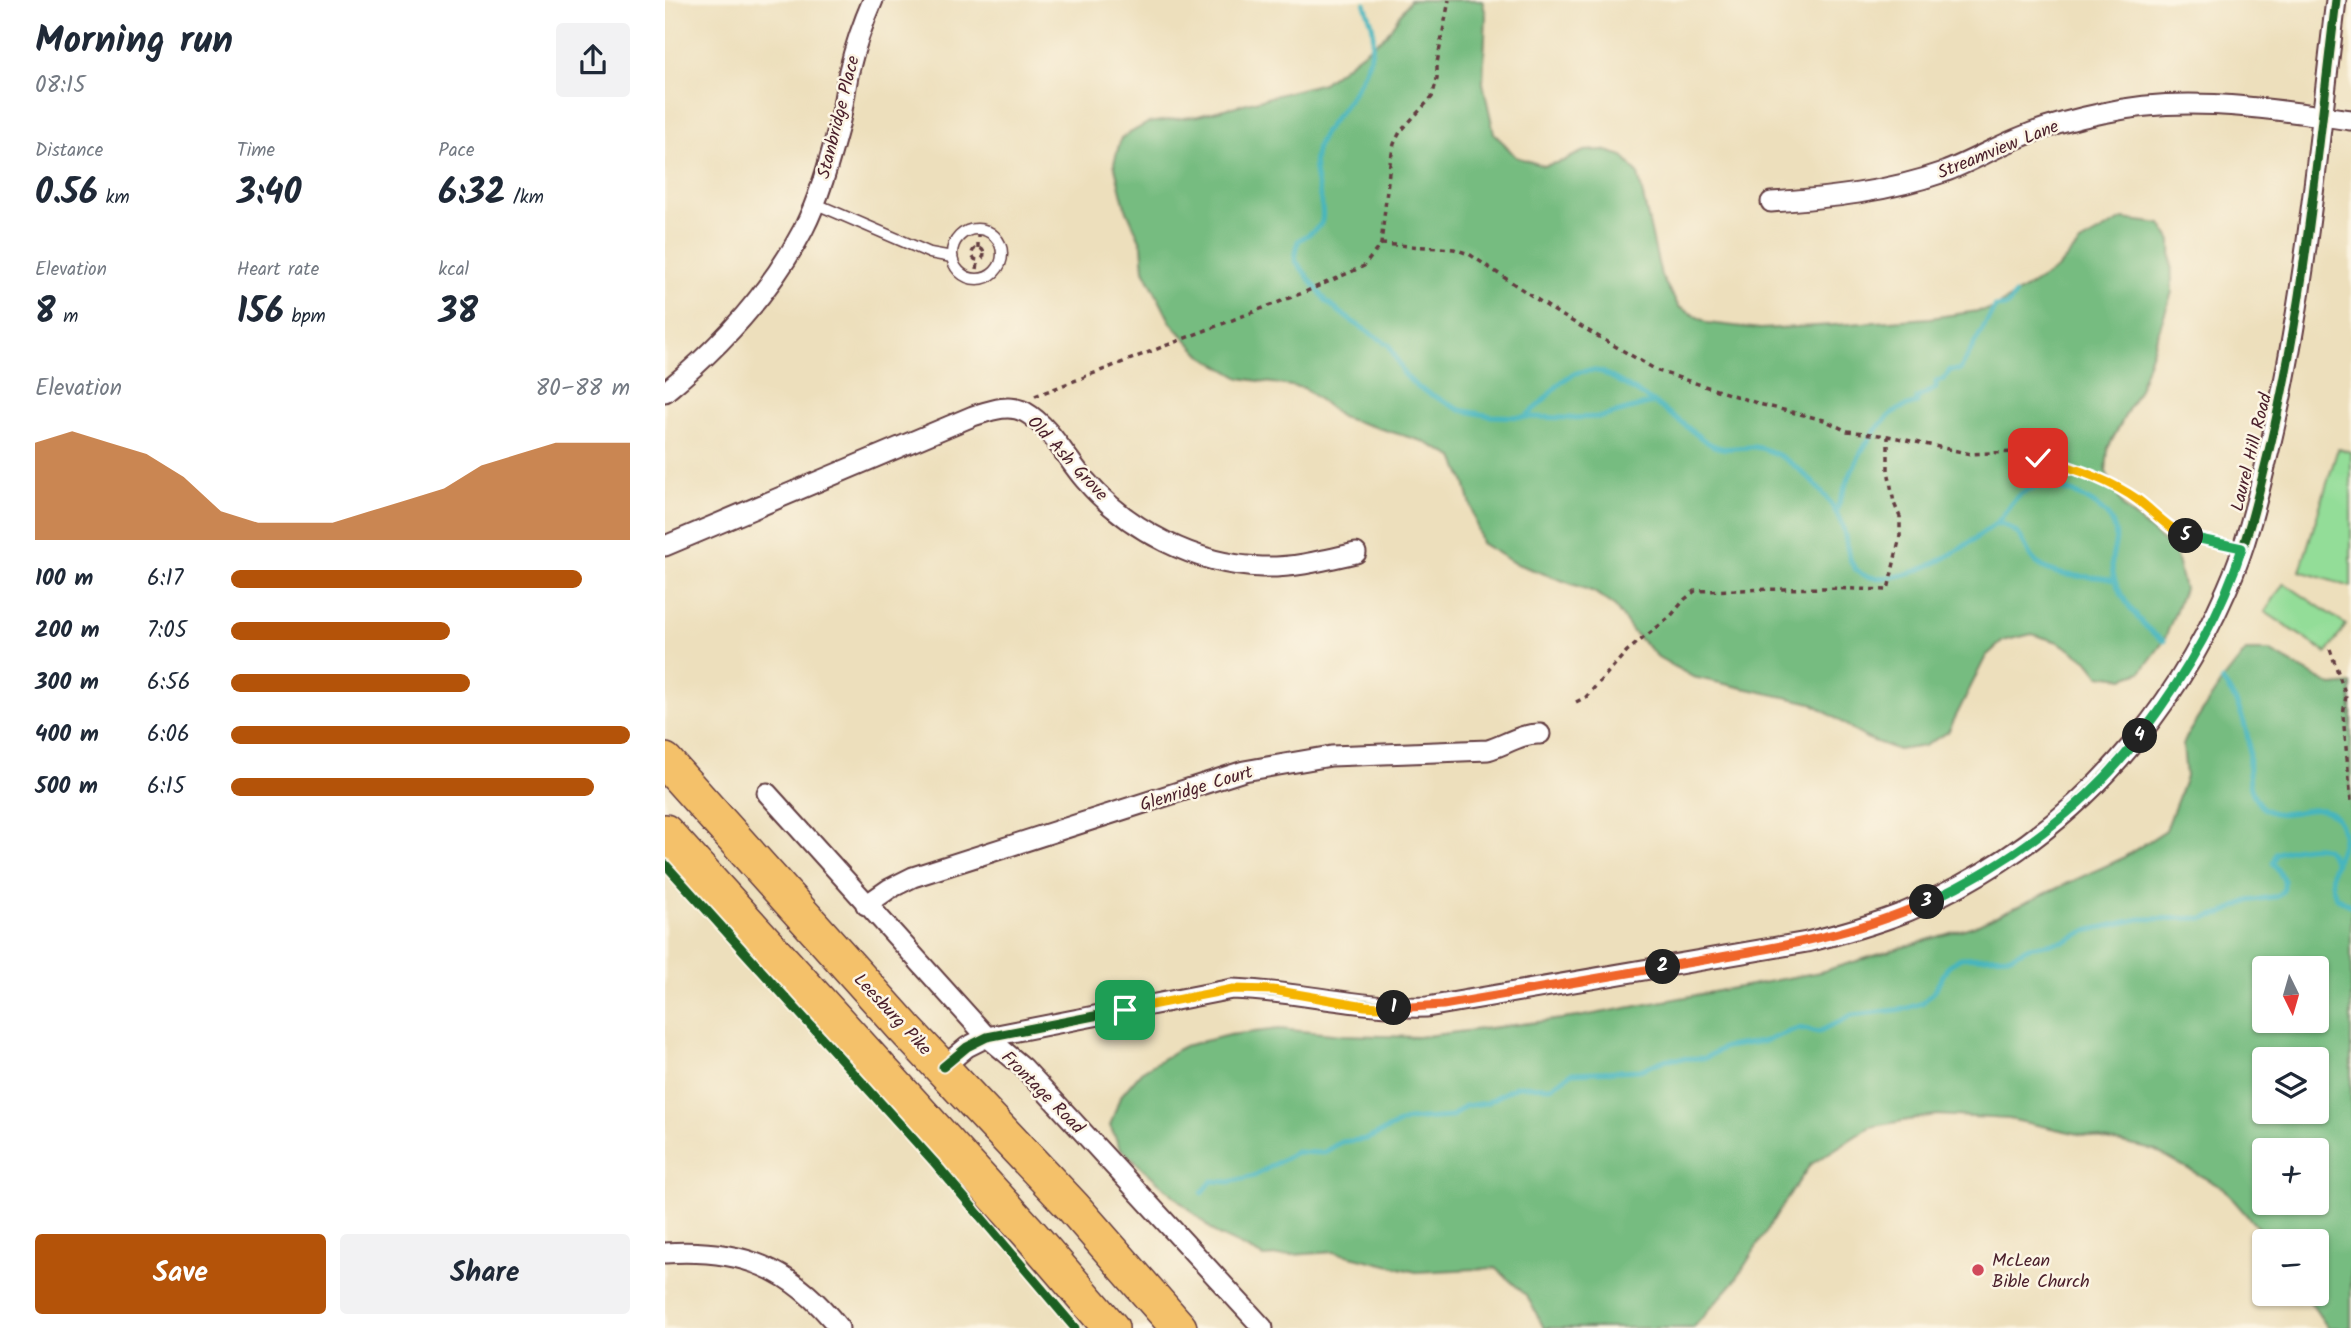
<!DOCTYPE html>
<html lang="en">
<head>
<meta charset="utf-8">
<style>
  :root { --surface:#fff; --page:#f2f2f3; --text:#1f2937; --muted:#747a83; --accent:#b45309 }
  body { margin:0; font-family:Kalam,sans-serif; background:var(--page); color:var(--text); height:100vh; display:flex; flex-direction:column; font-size:26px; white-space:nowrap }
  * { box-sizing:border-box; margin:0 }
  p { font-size:23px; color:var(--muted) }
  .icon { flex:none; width:38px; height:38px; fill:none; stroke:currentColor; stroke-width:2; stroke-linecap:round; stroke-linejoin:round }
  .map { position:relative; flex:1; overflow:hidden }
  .sheet { display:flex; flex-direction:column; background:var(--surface); width:665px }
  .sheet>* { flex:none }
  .needle { width:46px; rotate:175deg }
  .fabs { position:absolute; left:1587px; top:956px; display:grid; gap:14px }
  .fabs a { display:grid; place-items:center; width:77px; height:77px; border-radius:7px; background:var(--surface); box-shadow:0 2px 5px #0004; font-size:35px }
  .pin { position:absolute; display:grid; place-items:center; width:60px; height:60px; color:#fff; margin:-30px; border-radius:14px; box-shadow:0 4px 10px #0006 }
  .km { position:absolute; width:35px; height:35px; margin:-18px; border-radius:50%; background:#222; color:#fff; font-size:19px; line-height:35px; text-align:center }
  .round { display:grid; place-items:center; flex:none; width:74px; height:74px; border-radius:7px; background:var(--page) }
  .summary { display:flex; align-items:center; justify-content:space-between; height:119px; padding:0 35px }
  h1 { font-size:38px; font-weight:700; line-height:52px }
  .stats { display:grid; grid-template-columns:repeat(3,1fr); gap:10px; height:119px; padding:7px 35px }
  .stats div { display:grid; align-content:center }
  .stats b { font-size:35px; font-weight:700 }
  .stats small { font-size:19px; font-weight:400 }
  .stats p { font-size:19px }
  .chart { height:196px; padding:14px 35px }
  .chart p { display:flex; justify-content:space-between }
  .chart svg { width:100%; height:126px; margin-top:7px; fill:var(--accent); opacity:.7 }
  .primary-button { display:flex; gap:14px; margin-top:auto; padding:14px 35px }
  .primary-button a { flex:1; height:80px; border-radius:7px; background:var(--accent); color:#fff; font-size:28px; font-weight:700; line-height:80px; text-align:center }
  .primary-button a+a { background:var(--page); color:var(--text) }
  ul { padding:0 35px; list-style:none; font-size:23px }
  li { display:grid; grid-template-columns:112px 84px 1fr; align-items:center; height:52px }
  li i { height:18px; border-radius:9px; background:var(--accent) }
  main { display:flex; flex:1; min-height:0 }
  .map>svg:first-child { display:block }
  .green { fill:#93dd98; stroke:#6e7e62; stroke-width:2 }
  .forest { fill:#76bc80; stroke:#606e56; stroke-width:2; fill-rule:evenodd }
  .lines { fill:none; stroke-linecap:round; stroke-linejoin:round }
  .stream { stroke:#46b5bd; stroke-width:5 }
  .lane-casing { stroke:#623c41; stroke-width:13 }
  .street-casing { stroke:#623c41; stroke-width:23 }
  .highway-casing { stroke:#623c41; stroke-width:38 }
  .path { stroke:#623c41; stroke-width:3.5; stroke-dasharray:5 5; stroke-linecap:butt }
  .lane { stroke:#fff; stroke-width:10 }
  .street { stroke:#fff; stroke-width:19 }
  .highway { stroke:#f4c16a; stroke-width:35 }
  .cycleway-casing { stroke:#fcf5e5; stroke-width:13 }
  .cycleway { stroke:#1b5e20; stroke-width:9 }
  .split-1-casing { stroke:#fff; stroke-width:14 }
  .split-2-casing { stroke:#fff; stroke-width:14 }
  .split-3-casing { stroke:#fff; stroke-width:14 }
  .split-4-casing { stroke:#fff; stroke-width:14 }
  .split-5-casing { stroke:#fff; stroke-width:14 }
  .split-6-casing { stroke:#fff; stroke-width:14 }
  .split-1 { stroke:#f5b400; stroke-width:9 }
  .split-2 { stroke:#f0652b; stroke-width:9 }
  .split-3 { stroke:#f0652b; stroke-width:9 }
  .split-4 { stroke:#22a559; stroke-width:9 }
  .split-5 { stroke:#22a559; stroke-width:9 }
  .split-6 { stroke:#f5b400; stroke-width:9 }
  .poi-dot { fill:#d1495b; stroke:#fcf5e5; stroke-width:2.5 }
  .labels { text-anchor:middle; stroke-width:5; stroke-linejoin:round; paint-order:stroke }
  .street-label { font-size:18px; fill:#4a1f2b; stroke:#fcf5e5 }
  .poi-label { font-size:18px; fill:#4a1f2b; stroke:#fcf5e5; text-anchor:start }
</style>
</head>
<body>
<main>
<section class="sheet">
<div class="summary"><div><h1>Morning run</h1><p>08:15</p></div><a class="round"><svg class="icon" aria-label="share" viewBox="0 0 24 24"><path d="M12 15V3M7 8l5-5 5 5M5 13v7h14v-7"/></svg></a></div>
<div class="stats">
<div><p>Distance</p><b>0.56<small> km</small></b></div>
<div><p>Time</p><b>3:40</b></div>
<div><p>Pace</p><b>6:32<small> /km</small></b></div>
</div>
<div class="stats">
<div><p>Elevation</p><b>8<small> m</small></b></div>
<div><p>Heart rate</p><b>156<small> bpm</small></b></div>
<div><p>kcal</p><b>38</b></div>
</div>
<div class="chart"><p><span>Elevation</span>80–88 m</p>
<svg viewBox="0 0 160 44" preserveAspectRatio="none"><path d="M0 44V10L10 6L20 10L30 14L40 22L50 34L60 38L70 38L80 38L90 34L100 30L110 26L120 18L130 14L140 10L150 10L160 10V44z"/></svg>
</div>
<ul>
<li><b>100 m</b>6:17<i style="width:88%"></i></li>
<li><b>200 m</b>7:05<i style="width:55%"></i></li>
<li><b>300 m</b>6:56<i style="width:60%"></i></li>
<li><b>400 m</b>6:06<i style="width:100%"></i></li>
<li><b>500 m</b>6:15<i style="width:91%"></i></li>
</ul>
<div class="primary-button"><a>Save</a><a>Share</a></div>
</section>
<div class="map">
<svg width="1686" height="1328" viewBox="0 0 1686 1328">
  <rect width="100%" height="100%" fill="#fcf5e5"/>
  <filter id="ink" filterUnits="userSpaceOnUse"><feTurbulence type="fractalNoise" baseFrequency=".0143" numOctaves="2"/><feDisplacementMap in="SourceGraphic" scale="14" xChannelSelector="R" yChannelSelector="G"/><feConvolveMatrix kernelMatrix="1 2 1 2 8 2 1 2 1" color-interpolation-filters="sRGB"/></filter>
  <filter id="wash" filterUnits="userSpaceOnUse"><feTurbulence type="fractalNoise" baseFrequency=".00686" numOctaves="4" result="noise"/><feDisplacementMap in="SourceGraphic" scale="28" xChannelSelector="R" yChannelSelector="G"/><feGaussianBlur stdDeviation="1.57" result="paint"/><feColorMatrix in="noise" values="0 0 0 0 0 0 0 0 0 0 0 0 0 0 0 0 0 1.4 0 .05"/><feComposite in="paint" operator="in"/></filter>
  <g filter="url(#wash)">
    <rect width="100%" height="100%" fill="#eddfbc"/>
    <g class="green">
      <polygon points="1673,448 1686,452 1686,587 1635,571"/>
      <polygon points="1619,583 1681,625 1662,653 1600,612"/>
    </g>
    <g class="forest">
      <polygon points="745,0 817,0 821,15 818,83 829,133 851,157 879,166 898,161 919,151 938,150 958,156 973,174 996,276 1014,307 1043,323 1095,329 1170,325 1265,318 1327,309 1392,269 1415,243 1458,219 1496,224 1506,241 1507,292 1474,389 1443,448 1441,472 1459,508 1510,552 1519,589 1499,641 1476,672 1459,678 1434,675 1422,660 1393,642 1367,634 1338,641 1321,656 1283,732 1259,746 1233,750 1201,738 1147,703 1028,677 993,657 968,632 950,607 929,592 849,563 816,543 800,483 789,457 757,441 676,417 639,388 575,378 536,355 506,323 479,270 477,245 459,204 449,163 456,138 483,123 533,116 658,83 721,35"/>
      <path d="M1581,651h23l63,35 19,-2v644h-23l-24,-35h13v-52h-48l-46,-53 -69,-38 -145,-31 -73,-4 -66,12 -60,38 -31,46 -44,70 -42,47h-149l-17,-32 -31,-28 -80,4 -82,-20 -70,5 -46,-22 -98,-87 -10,-22 10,-29 21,-25 43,-26 45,-11 50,-6 64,6 75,2 160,-20 242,-45 154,-46 147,-67 45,-29 20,-53 -3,-32 6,-13 33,-51zM1600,968h52v52h-52zM1600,1059h52v52h-52zM1600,1150h52v52h-52z"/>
    </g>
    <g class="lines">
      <g class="stream">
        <path d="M700,4c2,7 5,14 7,20 7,32 -16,66 -34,90 -10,13 -20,25 -23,42 -4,20 14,57 5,69 -5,6 -16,12 -22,16l-3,19 32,42 23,18 39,25 15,29 13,13 43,23 31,6 77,2 33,-1 51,-14"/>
        <path d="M860,416c29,-18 36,-52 77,-44 26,14 53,30 76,48 11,8 22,19 34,25 13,7 28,1 42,2 28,3 55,30 72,50 6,8 12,18 16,28 7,18 3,48 28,52 43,6 91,-27 124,-52 9,-7 15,-20 23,-28 20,-19 54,-8 74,5 16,10 28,23 24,42 -1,7 -4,14 -3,21 1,26 30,63 52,76"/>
        <path d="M1171,512c10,-31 31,-83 60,-101 6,-4 14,-6 21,-8v-5l19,-10v-7l8,-2 6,-9h10l35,-63 12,-1 8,-11"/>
        <path d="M1332,523c36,10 22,31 46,44 22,13 48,7 71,13"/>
        <path d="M1557,681c14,17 22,36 26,58 3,21 -5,49 13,67 24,23 64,-17 80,20 7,15 -5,31 -9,45 -2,9 1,18 4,26l15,9"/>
        <path d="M537,1193l10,-12 18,1 24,-6 42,-24 27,1 18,-11 26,-3 40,-19 44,-3 14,-11 21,-3 31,-17 34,1 21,-14 68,-3 27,-11 38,-1 20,-11 41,-6 32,-13 21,4 33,-17 53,-6 17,-6 11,-10 16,-28 12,-7 50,-2 18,-9 36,-6 21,-10 53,-12 65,-1 19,-5 25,-12 30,-5 6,-7v-9l-11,-17 3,-9c8,-4 42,-11 50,-5 4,3 7,10 10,14"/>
      </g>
    </g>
  </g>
  <g filter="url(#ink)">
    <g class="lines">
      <g class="lane-casing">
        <g id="lane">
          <polyline points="149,203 265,253 287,257"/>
          <circle cx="312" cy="254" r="25"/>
        </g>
      </g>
      <g class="street-casing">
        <g id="street">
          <path d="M1106,202c59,-4 116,-10 173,-30 24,-9 48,-23 72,-33 28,-12 57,-20 87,-26 81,-19 166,-4 248,7"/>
          <path d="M0,392c55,-45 105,-99 138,-162 16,-31 26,-68 35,-101 5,-19 7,-39 11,-58 6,-25 14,-48 24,-71"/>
          <path d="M0,546l308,-130c16,-5 35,-13 52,-4 25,14 41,46 60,68 43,50 111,85 177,87 32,1 63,-7 94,-14"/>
          <polyline points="102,793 322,1037 358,1067 598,1328"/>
          <path d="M201,905l23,-16 24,-12 331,-106 87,-15 157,-6c17,-5 34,-17 52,-16"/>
          <path d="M278,1067l24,-20 20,-10 245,-48c66,2 129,20 195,18l380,-65c33,-8 65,-17 96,-29 20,-8 39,-18 58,-28 122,-66 211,-170 266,-296 21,-47 32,-98 44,-147 34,-144 47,-295 65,-442"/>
          <path d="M0,1253c76,-5 127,15 174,75"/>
        </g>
      </g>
      <g class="highway-casing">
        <g id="highway">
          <polyline points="0,761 239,1028 408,1207 514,1328"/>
          <polyline points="0,832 364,1233 446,1328"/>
        </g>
      </g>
      <g class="path">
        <polyline points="716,244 789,249 804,254 891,312 993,371 1098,405 1159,420 1182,431 1223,436 1306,454 1348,452 1407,467 1453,488 1473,501 1506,529 1518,535 1560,545"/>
        <circle cx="313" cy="254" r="6"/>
        <polyline points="313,248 313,230"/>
        <polyline points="311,279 313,261"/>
        <polyline points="370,396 640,292 699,266 716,244 725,163 729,144 735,132 767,97 772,79 772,63 784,0"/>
        <polyline points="1665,649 1681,696 1678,715 1686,801"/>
        <polyline points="911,702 921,697 962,651 1005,617 1020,599 1030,591 1160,588 1223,590 1235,536 1235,517 1229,503 1223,470 1223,436"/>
      </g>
      <use href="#lane" class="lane"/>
      <use href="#street" class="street"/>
      <use href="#highway" class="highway"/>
      <g class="cycleway-casing">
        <g id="cycleway">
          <polyline points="0,864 269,1162 410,1328"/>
          <path d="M278,1067l24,-20 20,-10 245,-48c66,2 129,20 195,18l380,-65c33,-8 65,-17 96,-29 20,-8 39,-18 58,-28 122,-66 211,-170 266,-296 21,-47 32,-98 44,-147 34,-144 47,-295 65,-442"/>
        </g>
      </g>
      <use href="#cycleway" class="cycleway"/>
    </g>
  </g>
  <g class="lines" filter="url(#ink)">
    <g class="split-1-casing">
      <polyline id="split-1" points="460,1010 568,989 608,990 700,1006 729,1008"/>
    </g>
    <g class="split-2-casing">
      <polyline id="split-2" points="729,1008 778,1005 998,967"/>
    </g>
    <g class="split-3-casing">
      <path id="split-3" d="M998,967c90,-16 180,-27 264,-65"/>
    </g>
    <g class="split-4-casing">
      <path id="split-4" d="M1262,902c81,-38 159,-94 213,-166"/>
    </g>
    <g class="split-5-casing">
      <path id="split-5" d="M1475,736c43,-57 81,-120 102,-188l-56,-12"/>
    </g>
    <g class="split-6-casing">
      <path id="split-6" d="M1373,458c34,9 71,21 100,42 16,12 28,27 48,36"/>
    </g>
    <use href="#split-1" class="split-1"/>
    <use href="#split-2" class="split-2"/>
    <use href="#split-3" class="split-3"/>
    <use href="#split-4" class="split-4"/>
    <use href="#split-5" class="split-5"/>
    <use href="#split-6" class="split-6"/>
  </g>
  <circle class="poi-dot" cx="1313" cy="1270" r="7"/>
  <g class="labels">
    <g class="street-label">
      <text transform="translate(173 117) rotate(-76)" y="6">Stanbridge Place</text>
      <text transform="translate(1333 149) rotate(-22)" y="6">Streamview Lane</text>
      <text transform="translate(1586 452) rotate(-76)" y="6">Laurel Hill Road</text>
      <text transform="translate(403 458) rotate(47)" y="6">Old Ash Grove</text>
      <text transform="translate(531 788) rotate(-17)" y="6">Glenridge Court</text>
      <text transform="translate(228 1014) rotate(47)" y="6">Leesburg Pike</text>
      <text transform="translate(378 1092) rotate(45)" y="6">Frontage Road</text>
    </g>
    <g class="poi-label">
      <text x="1327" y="1266">McLean<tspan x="1327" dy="21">Bible Church</tspan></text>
    </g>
  </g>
</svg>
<div class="fabs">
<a><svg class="needle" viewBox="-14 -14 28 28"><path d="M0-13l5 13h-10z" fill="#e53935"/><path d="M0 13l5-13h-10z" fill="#747a83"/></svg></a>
<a><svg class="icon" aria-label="layers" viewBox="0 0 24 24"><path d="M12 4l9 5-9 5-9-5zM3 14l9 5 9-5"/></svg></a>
<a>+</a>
<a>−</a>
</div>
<div class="pin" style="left:460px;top:1010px;background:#1e9e55"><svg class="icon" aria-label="arrive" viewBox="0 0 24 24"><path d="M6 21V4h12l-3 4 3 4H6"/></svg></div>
<div class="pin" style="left:1373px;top:458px;background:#d93025"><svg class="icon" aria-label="check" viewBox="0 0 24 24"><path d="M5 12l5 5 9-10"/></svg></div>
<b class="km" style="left:729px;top:1008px">1</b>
<b class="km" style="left:998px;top:967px">2</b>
<b class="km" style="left:1262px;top:902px">3</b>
<b class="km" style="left:1475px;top:736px">4</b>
<b class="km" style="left:1521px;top:536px">5</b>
</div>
</main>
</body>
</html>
